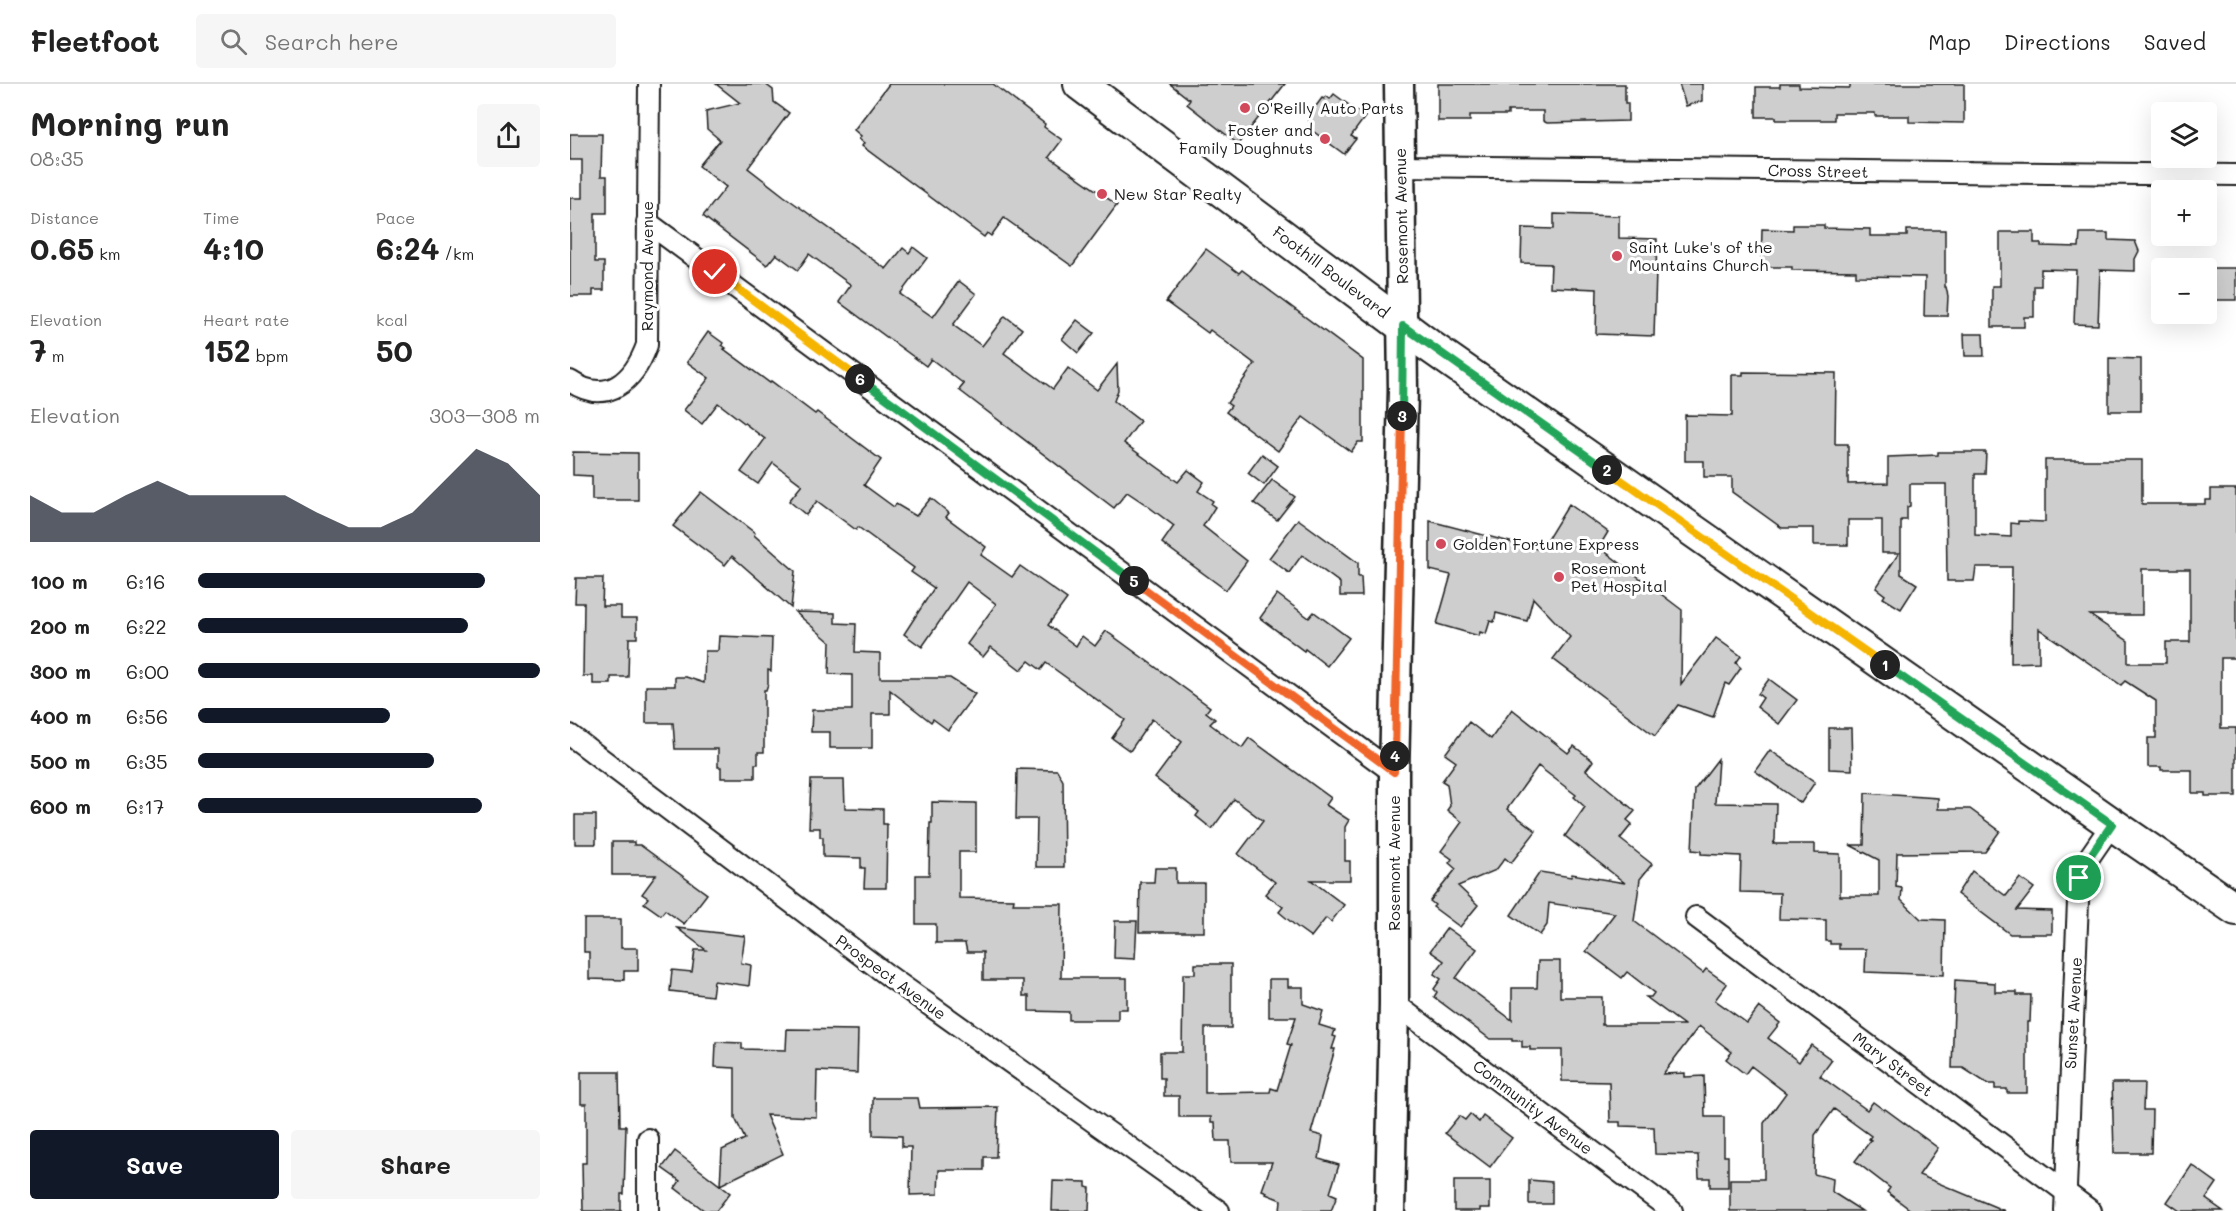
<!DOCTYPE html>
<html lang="en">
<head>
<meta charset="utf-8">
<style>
  :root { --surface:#fff; --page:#f6f6f6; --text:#222; --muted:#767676; --line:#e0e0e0; --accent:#111827 }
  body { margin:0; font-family:Mali,sans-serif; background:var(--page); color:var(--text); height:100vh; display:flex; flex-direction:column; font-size:22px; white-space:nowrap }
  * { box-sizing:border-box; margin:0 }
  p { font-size:20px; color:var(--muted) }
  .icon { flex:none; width:33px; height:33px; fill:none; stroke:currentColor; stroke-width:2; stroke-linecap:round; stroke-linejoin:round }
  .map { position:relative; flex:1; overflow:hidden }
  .side { display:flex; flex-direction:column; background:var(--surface); width:570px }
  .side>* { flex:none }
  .controls { position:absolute; left:1581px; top:18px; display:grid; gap:12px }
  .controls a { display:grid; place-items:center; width:66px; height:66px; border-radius:6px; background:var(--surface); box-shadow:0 6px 24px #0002; font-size:30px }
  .pin { position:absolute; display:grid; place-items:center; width:51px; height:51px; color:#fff; margin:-26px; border:3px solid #fff; border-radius:50%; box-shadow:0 2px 6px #0007 }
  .km { position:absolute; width:30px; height:30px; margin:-15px; border-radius:50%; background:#222; color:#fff; font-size:16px; line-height:30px; text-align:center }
  .round { display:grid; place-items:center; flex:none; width:63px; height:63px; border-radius:6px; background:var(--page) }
  .summary { display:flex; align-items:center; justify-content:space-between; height:102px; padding:0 30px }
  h1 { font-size:33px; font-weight:800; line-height:45px }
  .metrics { display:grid; grid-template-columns:repeat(3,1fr); gap:9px; height:102px; padding:6px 30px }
  .metrics div { display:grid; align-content:center }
  .metrics b { font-size:30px; font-weight:800 }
  .metrics small { font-size:16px; font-weight:400 }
  .metrics p { font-size:16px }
  .chart { height:168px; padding:12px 30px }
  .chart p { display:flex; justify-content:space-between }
  .chart svg { width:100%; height:108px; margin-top:6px; fill:var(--accent); opacity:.7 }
  .primary-button { display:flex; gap:12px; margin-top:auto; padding:12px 30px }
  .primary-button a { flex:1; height:69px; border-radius:6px; background:var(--accent); color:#fff; font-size:24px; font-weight:800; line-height:69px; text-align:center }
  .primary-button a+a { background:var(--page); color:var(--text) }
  ul { padding:0 30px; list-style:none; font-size:20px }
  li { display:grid; grid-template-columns:96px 72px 1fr; align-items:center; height:45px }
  li i { height:15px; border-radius:8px; background:var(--accent) }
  header { display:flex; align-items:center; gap:36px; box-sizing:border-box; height:84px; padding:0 30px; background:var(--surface); border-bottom:2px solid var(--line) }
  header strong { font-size:28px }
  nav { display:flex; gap:33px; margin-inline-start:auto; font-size:21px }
  .search { width:420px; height:54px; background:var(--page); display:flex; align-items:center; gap:15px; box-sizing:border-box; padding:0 21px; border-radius:6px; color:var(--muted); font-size:22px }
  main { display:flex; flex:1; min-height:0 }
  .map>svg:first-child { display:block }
  .building { fill:#cecece; stroke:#1c1c1c; stroke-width:1.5; fill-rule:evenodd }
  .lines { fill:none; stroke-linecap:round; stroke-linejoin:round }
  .street-casing { stroke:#1c1c1c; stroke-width:24 }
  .secondary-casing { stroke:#1c1c1c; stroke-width:33 }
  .primary-casing { stroke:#1c1c1c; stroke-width:36 }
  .street { stroke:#fff; stroke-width:20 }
  .secondary { stroke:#fff; stroke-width:28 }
  .primary { stroke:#fff; stroke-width:32 }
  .split-1-casing { stroke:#fff; stroke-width:12 }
  .split-2-casing { stroke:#fff; stroke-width:12 }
  .split-3-casing { stroke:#fff; stroke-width:12 }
  .split-4-casing { stroke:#fff; stroke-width:12 }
  .split-5-casing { stroke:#fff; stroke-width:12 }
  .split-6-casing { stroke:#fff; stroke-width:12 }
  .split-7-casing { stroke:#fff; stroke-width:12 }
  .split-1 { stroke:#22a559; stroke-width:8 }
  .split-2 { stroke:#f5b400; stroke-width:8 }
  .split-3 { stroke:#22a559; stroke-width:8 }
  .split-4 { stroke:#f0652b; stroke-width:8 }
  .split-5 { stroke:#f0652b; stroke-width:8 }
  .split-6 { stroke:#22a559; stroke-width:8 }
  .split-7 { stroke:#f5b400; stroke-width:8 }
  .poi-dot { fill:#d1495b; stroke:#fff; stroke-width:2 }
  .labels { text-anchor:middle; stroke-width:6; stroke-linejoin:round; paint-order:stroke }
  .poi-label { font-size:16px; fill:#1c1c1c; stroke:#fff; text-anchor:start }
  .street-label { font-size:16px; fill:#1c1c1c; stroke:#fff }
</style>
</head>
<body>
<header>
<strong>Fleetfoot</strong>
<div class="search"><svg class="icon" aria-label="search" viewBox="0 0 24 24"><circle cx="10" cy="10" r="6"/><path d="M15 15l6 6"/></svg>Search here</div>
<nav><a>Map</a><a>Directions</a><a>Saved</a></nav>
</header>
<main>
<section class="side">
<div class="summary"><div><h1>Morning run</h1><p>08:35</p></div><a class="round"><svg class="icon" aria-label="share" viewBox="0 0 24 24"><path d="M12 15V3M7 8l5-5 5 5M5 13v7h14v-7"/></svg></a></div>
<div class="metrics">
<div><p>Distance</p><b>0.65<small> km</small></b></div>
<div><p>Time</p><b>4:10</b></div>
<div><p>Pace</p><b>6:24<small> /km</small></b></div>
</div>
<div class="metrics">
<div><p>Elevation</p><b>7<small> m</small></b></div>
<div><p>Heart rate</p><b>152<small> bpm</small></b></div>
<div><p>kcal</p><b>50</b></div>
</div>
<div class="chart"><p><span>Elevation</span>303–308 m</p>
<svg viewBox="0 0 160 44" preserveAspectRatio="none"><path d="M0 44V25L10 32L20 32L30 25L40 19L50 25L60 25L70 25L80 25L90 32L100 38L110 38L120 32L130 19L140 6L150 12L160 25V44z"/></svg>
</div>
<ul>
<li><b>100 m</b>6:16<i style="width:84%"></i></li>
<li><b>200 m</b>6:22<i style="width:79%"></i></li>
<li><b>300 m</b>6:00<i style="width:100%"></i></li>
<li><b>400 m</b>6:56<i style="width:56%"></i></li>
<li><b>500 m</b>6:35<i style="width:69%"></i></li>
<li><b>600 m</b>6:17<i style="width:83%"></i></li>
</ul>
<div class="primary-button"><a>Save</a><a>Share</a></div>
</section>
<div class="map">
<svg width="1666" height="1127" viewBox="0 0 1666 1127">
  <rect width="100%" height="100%" fill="#fff"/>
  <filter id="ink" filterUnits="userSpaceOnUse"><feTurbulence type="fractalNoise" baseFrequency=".0167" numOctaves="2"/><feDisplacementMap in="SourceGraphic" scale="12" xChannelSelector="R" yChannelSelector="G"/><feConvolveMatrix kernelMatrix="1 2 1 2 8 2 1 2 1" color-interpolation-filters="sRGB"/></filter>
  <g filter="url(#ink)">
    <g class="building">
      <polygon points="146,0 195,0 203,6 204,18 219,29 178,84 214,112 316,185 333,164 339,169 343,163 357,174 330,210 363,233 389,197 406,210 383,241 412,262 435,232 452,245 434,269 483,305 498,284 527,306 547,280 548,306 544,317 570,337 554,359 608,398 618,386 634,398 628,407 643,417 641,420 645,423 633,442 677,477 656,506 592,459 604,442 575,420 557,408 544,424 389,306 394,300 361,275 356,282 269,218 281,201 239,170 228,186 206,170 197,181 133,132 156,103 129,82 150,56 137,45 136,27 170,19"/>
      <polygon points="319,0 423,0 475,40 474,43 492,56 479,73 547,121 502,182 434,134 421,152 417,149 414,153 292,62 294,59 289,55 291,52 284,46"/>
      <polygon points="600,0 715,0 668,60 617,20 620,16"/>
      <polygon points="868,0 1055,0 1055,19 1058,19 1058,37 977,39 973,37 973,27 938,27 938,31 900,31 900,37 868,37"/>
      <polygon points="1109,0 1132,0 1132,17 1116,22"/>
      <polygon points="1210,0 1229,0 1229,3 1280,4 1280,0 1394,0 1394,39 1339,38 1339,32 1305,32 1305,29 1264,29 1264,36 1206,36 1206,33 1186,33 1186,3 1210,3"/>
      <polygon points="764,10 795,33 781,52 786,55 774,70 740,45 743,39 738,36 740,30 752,14 754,15 756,12 760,15"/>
      <polygon points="0,50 32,50 31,92 37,92 37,129 25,129 25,178 34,178 34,206 23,206 23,212 0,212 0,114 12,114 12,76 0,76"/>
      <polygon points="984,130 1049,132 1049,154 1087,155 1084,252 1026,250 1027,205 980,203 981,180 951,179 952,144 984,145"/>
      <polygon points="1223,141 1254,141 1254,144 1300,145 1300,152 1337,152 1337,146 1375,146 1375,203 1376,203 1378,212 1377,232 1354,232 1355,193 1286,192 1286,187 1222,186 1222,183 1191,183 1192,145 1223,146"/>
      <polygon points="1430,148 1464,148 1464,159 1471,159 1471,162 1509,163 1510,149 1538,149 1538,156 1565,157 1569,167 1565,175 1565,187 1530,186 1528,241 1504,240 1506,186 1471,185 1471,202 1464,202 1464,233 1454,233 1454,243 1422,243 1422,202 1430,202"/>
      <polygon points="636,165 669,189 672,186 793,276 793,358 788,358 781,368 733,333 708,367 656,328 661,322 657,319 685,280 640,246 638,249 596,218"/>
      <rect x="1636" y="184" width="30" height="32"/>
      <polygon points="507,236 524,249 508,269 492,255"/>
      <polygon points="138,248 153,259 152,261 156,264 154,265 200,299 201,297 245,330 247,328 311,376 294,401 324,423 326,420 346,432 361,414 379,429 376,433 416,463 411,471 442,493 450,482 497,515 478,541 506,562 512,552 525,562 536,547 640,623 636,628 645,635 640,640 672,664 679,654 761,714 756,721 779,736 775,743 775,777 780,777 780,796 741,796 774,821 761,838 756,834 741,853 727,843 709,828 713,823 695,810 705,798 668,770 693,737 664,715 642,745 626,732 629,728 585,694 612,658 582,635 560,667 542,654 555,636 476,579 471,586 459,577 451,586 421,563 413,573 397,560 426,520 397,498 352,563 334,550 364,504 341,488 344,484 288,443 286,446 247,417 236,431 219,417 232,401 203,379 188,400 171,388 195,355 148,319 132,340 114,326 139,294 117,278"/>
      <polygon points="1394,250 1413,250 1414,272 1395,272"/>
      <polygon points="1539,274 1571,275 1571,327 1539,327"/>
      <path d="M1173,288l93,1 -1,71h13v40l40,-1v-26l50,-2v-3h48l-1,22h-10v61l36,2v-14l7,1v-3l27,1v-62h97v44h63v-4h6v-11h25v169h-15v70h15v68h-31v-3h-13v-23h-31v-3h-13v-29h8v-37l-31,-20 -4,4 -82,-56v33l-28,1 1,-96h-36l-2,14h-27l-1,-97h-36v22l-3,1v13h-6v54l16,10 -16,25 -18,-11 2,-3 -9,-7 23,-35h-17v-33h-34v25h-34v-17h-32l-50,-36v-15h-28v-16h-19v-46l47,1v-41h11zM1572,485h48v73h-24v21h-38v-22l-38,-26h52z"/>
      <polygon points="3,368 68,369 68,416 22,416 22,392 3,391"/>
      <polygon points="692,370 708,382 694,401 678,389"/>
      <polygon points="702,396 725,413 707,436 684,419"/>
      <polygon points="131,408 185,449 184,451 225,487 221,524 162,472 155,481 103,442"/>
      <polygon points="999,420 1038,448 1029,463 1112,526 1111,600 1146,554 1171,572 1166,579 1171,584 1159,601 1155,599 1143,633 1108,621 1085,652 983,575 1000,553 963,514 957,537 926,529 924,538 920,537 916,550 910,548 909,552 867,540 881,491 860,486 860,437 971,466"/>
      <polygon points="728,435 788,479 788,493 791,493 792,512 770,512 770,499 732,471 719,489 699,474"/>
      <polygon points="6,494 33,494 32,522 51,522 51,534 67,534 67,554 59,554 58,593 41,593 41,600 23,600 23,592 13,592 14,519 5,519"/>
      <polygon points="707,510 739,534 744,528 779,554 757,582 735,565 734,567 690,534"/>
      <polygon points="225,528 265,529 265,539 286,540 285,568 310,569 310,594 380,594 405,610 378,646 363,635 361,638 320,606 320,630 302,630 302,664 260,664 260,648 241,648 242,626 282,626 282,591 259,590 260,558"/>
      <polygon points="149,552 202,554 201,587 198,586 198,600 196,606 194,606 194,668 188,668 188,680 185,680 185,694 151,694 151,683 148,683 148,665 105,665 103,639 76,639 76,602 105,602 105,593 116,593 134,599 135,567 148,567"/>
      <polygon points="1199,595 1227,616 1209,640 1187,623 1193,614 1188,610"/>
      <polygon points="942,625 998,669 1004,662 1023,677 1016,686 1065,727 1057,736 1062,740 1050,755 1082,780 1070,795 1064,837 1133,889 1136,885 1157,900 1145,916 1177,939 1189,923 1210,939 1198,954 1229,978 1241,961 1262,976 1250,992 1297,1026 1303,1018 1314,1026 1315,1025 1368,1064 1349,1091 1435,1127 1342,1127 1317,1108 1320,1104 1285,1077 1301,1056 1299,1055 1301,1052 1264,1025 1245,1051 1244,1090 1263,1095 1262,1108 1292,1127 1160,1127 1160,1095 1194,1095 1194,1039 1216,1009 1181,982 1175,990 1156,975 1162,968 1129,942 1093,990 1115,989 1115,993 1134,992 1135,1033 1154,1033 1154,1072 1158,1072 1158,1103 1140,1103 1140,1094 1129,1094 1128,1071 1085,1070 1084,1043 1050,1042 1050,1038 1040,1038 1039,998 992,997 992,966 960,966 960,963 952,963 952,957 942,957 942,955 920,955 864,913 867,908 864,905 871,895 864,890 874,877 860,867 877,844 907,865 886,894 942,936 942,904 967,904 968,877 990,877 990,913 1032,913 1032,941 1114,941 1076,913 1081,913 1084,909 1057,888 1052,894 1016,867 1045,829 979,819 977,841 970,851 941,831 970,788 1001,793 1002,790 1055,799 995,752 1015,723 1004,713 1006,711 968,682 937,725 966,747 941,779 935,774 926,786 888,802 908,821 890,843 863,823 865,821 860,817 886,785 879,779 882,775 871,767 892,738 877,726 880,722 877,700 872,697 886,678 875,670 899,638 921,655"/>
      <polygon points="1259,644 1281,644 1282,686 1259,685"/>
      <polygon points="1200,666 1245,698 1231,719 1185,687"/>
      <polygon points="1148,675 1145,719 1206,720 1205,756 1203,760 1245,760 1245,769 1270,770 1270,812 1309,812 1309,776 1280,761 1294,761 1295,709 1368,714 1368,725 1400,725 1430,747 1415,768 1327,769 1326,803 1332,804 1331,816 1351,835 1375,836 1374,891 1295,888 1296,865 1269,865 1269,860 1260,860 1260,857 1256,857 1256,836 1209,835 1210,809 1170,808 1171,772 1131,770 1131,767 1122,766 1125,705"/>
      <polygon points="447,685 487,686 493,697 494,783 466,783 467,735 446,735"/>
      <polygon points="241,696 274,696 275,724 313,725 313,740 317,740 316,804 294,804 295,784 291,784 291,774 253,773 253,753 250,753 250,744 239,744"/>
      <polygon points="362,718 406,719 406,768 389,768 389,814 444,815 443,820 492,820 491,894 557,894 557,925 548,925 548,936 499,936 499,928 459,927 459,912 453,912 453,896 413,896 413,868 397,868 395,859 366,859 366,840 346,840 346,791 359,791 360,739 362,739"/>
      <rect x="5" y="731" width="21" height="29"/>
      <polygon points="42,758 64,758 64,761 70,761 137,810 114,840 95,826 91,831 74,819 78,814 72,810 86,791 42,791"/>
      <polygon points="585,784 606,784 606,799 634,799 634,848 569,848 570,798 584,798"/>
      <polygon points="1402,787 1436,812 1450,794 1464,804 1447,826 1482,827 1482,850 1440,850 1387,810"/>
      <polygon points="14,835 51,835 51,864 68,864 68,887 54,887 54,896 19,895 19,868 14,868"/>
      <polygon points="545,837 567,837 565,875 544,874"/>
      <polygon points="107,844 175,852 171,879 181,881 179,902 144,897 142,912 100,907 102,886 122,888 125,866 136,866"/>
      <polygon points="625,880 661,880 661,944 635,944 635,1009 700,1008 701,1004 707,1006 721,961 717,960 726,933 699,933 699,895 718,895 718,903 733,903 733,920 753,927 749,941 765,946 763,952 766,953 762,965 765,965 741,1049 753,1052 749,1075 769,1081 760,1109 767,1112 761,1127 710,1127 711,1116 696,1110 697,1108 692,1106 702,1078 661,1078 660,1057 646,1057 645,1038 641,1038 641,1033 609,1033 609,1012 594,1012 594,994 590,994 590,968 612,968 613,890 625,890"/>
      <polygon points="1385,896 1425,899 1425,908 1447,908 1447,911 1461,911 1460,938 1457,938 1457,1009 1437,1009 1437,1005 1425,1005 1425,1000 1418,1000 1393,984 1382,984"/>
      <polygon points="217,945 288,946 287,989 247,987 246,1033 196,1031 213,1070 150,1101 152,1066 175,1055 165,1034 165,984 145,983 146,958 172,959 172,965 216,966"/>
      <polygon points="11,988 49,988 50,1042 56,1042 54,1110 51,1110 51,1127 13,1127 12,1079 16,1079 16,1020 11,1020"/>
      <polygon points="1542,999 1574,999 1573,1026 1582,1026 1581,1069 1544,1069"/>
      <polygon points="303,1014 348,1014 350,1024 428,1023 426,1073 414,1073 414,1086 369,1086 368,1110 340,1111 341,1063 332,1063 332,1052 303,1051"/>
      <polygon points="900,1030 909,1038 913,1032 942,1054 920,1083 875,1049 889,1032 895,1036"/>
      <polygon points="105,1067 160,1109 146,1127 135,1127 105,1104 110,1097 92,1084"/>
      <polygon points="1622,1081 1647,1099 1636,1115 1653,1127 1610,1127 1597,1118"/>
      <polygon points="959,1096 982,1098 982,1120 959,1120"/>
      <polygon points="483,1097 516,1098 516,1103 520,1104 519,1127 482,1127"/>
      <polygon points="884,1097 920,1097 920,1124 910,1124 910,1127 884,1127"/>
    </g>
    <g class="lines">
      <g class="street-casing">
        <g id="street">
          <polyline points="829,82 1666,91"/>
          <polyline points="77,138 824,689"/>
          <path d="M0,297c37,25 64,0 77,-36l2,-261"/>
          <polyline points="0,651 320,893 649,1127"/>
          <polyline points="1126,833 1521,1127"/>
          <polyline points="824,919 1102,1127"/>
          <polyline points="78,1127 78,1055"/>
          <polyline points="1495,1127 1509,794 1520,772 1542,740"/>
        </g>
      </g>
      <g class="secondary-casing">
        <polyline id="secondary" points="820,1127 824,919 824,689 833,306 829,0"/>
      </g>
      <g class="primary-casing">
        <polyline id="primary" points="510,0 858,261 1542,740 1666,825"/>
      </g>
      <use href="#street" class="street"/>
      <use href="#secondary" class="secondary"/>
      <use href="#primary" class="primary"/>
    </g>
  </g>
  <g class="lines" filter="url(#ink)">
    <g class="split-1-casing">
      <polyline id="split-1" points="1315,581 1542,740 1520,772 1509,794"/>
    </g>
    <g class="split-2-casing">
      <polyline id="split-2" points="1037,386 1315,581"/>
    </g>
    <g class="split-3-casing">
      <polyline id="split-3" points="832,332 833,242 1037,386"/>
    </g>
    <g class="split-4-casing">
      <polyline id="split-4" points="825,672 832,332"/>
    </g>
    <g class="split-5-casing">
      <polyline id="split-5" points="564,497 824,688 825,672"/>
    </g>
    <g class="split-6-casing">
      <polyline id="split-6" points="290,295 564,497"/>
    </g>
    <g class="split-7-casing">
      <polyline id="split-7" points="145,188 290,295"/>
    </g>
    <use href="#split-1" class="split-1"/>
    <use href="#split-2" class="split-2"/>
    <use href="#split-3" class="split-3"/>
    <use href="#split-4" class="split-4"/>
    <use href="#split-5" class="split-5"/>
    <use href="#split-6" class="split-6"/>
    <use href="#split-7" class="split-7"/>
  </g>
  <g class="poi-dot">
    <circle cx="675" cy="24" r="6"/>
    <circle cx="755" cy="55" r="6"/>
    <circle cx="532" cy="110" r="6"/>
    <circle cx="1047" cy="172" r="6"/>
    <circle cx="871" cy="460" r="6"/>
    <circle cx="989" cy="493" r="6"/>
  </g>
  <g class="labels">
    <g class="poi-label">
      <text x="687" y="30">O'Reilly Auto Parts</text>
      <text x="743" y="52" text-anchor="end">Foster and<tspan x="743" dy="18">Family Doughnuts</tspan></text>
      <text x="544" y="116">New Star Realty</text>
      <text x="1059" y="169">Saint Luke's of the<tspan x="1059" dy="18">Mountains Church</tspan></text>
      <text x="883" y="466">Golden Fortune Express</text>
      <text x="1001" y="490">Rosemont<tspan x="1001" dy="18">Pet Hospital</tspan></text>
    </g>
    <g class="street-label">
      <text transform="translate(1248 87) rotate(1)" y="6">Cross Street</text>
      <text transform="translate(831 132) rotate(-91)" y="6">Rosemont Avenue</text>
      <text transform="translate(77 182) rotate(-90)" y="6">Raymond Avenue</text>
      <text transform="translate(761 188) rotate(37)" y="6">Foothill Boulevard</text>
      <text transform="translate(824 779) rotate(-90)" y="6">Rosemont Avenue</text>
      <text transform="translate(321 893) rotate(36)" y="6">Prospect Avenue</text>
      <text transform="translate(1503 929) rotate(-87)" y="6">Sunset Avenue</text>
      <text transform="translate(1323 980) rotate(37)" y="6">Mary Street</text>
      <text transform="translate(963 1023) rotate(37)" y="6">Community Avenue</text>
    </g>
  </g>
</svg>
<div class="controls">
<a><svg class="icon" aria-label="layers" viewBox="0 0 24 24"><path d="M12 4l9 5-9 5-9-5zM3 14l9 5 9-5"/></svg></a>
<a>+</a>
<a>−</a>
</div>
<div class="pin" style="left:1509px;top:794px;background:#1e9e55"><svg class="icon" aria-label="arrive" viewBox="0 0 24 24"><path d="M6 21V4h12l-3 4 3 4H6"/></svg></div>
<div class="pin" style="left:145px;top:188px;background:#d93025"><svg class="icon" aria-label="check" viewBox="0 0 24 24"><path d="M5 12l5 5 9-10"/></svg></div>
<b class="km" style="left:1315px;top:581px">1</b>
<b class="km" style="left:1037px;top:386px">2</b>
<b class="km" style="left:832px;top:332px">3</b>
<b class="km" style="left:825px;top:672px">4</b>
<b class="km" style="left:564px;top:497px">5</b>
<b class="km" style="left:290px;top:295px">6</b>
</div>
</main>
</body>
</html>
